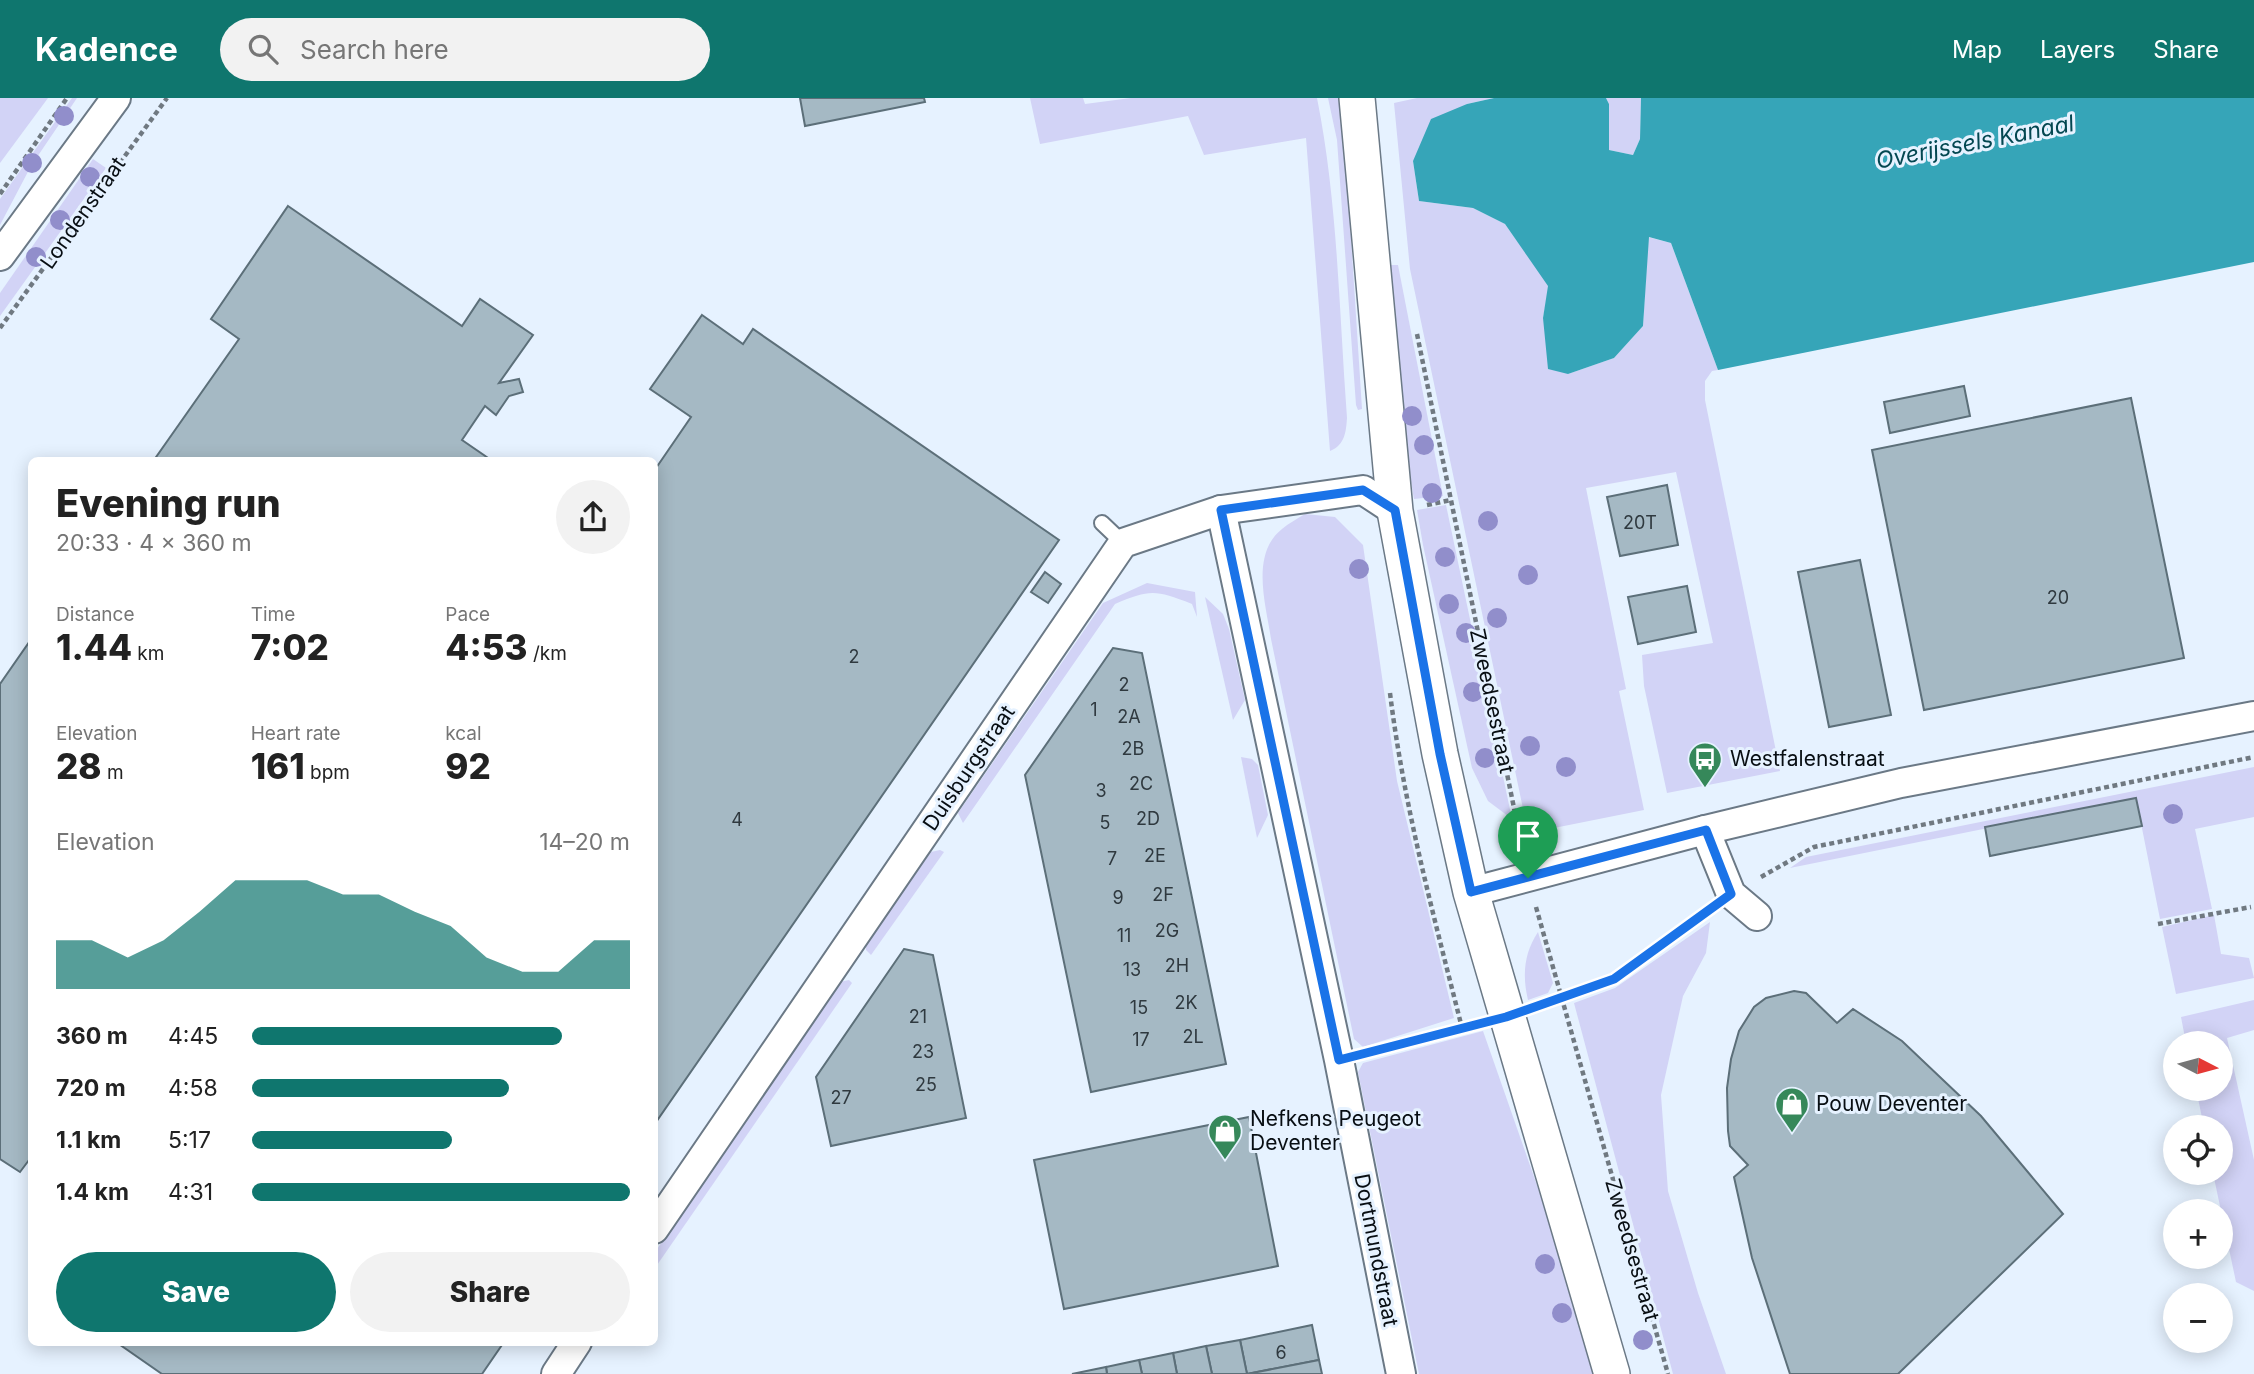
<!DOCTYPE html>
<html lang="en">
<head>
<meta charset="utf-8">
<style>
  :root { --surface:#fff; --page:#f2f2f2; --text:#222; --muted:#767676; --accent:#0f766e }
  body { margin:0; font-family:Inter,sans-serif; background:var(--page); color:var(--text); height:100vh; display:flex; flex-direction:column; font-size:26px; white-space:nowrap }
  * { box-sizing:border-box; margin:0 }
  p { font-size:23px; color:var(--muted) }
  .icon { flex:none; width:38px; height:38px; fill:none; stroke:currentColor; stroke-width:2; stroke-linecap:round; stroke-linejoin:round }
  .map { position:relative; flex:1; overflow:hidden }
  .drawer { position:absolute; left:28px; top:359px; width:630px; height:889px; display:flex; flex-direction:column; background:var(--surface); border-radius:10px; box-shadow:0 4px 18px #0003 }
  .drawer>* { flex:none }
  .needle { width:46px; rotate:96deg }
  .controls { position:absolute; left:2163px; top:933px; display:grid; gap:14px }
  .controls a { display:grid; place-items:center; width:70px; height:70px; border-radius:50%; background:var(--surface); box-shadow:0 4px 18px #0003; font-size:35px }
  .pin { position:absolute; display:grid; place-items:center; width:60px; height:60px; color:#fff; margin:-72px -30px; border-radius:50% 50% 50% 0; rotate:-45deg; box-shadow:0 0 7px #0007 }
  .pin .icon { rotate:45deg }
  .round { display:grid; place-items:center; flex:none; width:74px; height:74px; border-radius:37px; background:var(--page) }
  .headline { display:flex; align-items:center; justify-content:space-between; height:119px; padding:0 28px }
  h1 { font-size:38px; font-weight:800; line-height:52px }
  .figures { display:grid; grid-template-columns:repeat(3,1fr); gap:10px; height:119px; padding:7px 28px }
  .figures div { display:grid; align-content:center }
  .figures b { font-size:35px; font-weight:800 }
  .figures small { font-size:19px; font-weight:400 }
  .figures p { font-size:19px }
  .chart { height:196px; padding:14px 28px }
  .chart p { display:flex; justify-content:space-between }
  .chart svg { width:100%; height:126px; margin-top:7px; fill:var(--accent); opacity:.7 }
  .primary-button { display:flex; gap:14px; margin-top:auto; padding:14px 28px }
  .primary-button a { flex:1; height:80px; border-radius:42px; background:var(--accent); color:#fff; font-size:28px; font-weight:800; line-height:80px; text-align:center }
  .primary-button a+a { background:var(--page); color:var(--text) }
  ul { padding:0 28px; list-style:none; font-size:23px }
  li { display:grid; grid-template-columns:112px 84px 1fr; align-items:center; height:52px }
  li i { height:18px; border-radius:9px; background:var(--accent) }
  header { display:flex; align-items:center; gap:42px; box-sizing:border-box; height:98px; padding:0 35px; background:var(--accent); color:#fff }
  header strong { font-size:33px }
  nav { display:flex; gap:38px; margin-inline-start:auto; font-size:24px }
  .search { width:490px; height:63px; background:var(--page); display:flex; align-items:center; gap:18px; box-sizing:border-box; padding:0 24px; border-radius:38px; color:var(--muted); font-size:26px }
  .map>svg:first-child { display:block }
  .green { fill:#d2d3f6 }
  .water { fill:#36a5b8 }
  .building { fill:#a5b9c4; stroke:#5c6f79; stroke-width:2 }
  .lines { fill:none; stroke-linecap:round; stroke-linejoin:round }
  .service-casing { stroke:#6b7986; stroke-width:18 }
  .minor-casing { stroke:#6b7986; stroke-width:32 }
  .tertiary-casing { stroke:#6b7986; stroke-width:38 }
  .path { stroke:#707981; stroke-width:4.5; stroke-dasharray:5 3.5; stroke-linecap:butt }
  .service { stroke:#fff; stroke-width:14 }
  .minor { stroke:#fff; stroke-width:28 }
  .tertiary { stroke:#fff; stroke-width:35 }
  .tree { fill:#918ecb }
  .route-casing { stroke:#fff; stroke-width:14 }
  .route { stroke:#1a73e8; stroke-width:9 }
  .labels { text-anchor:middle; stroke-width:6; stroke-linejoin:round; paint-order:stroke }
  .number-label { font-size:18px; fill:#2f393f }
  .street-label { font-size:21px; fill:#080e13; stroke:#e6f2ff }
  .poi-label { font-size:21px; fill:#080e13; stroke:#e6f2ff; text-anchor:start }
  .water-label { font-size:23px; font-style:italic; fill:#034751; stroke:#e6f2ff }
</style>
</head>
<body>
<header>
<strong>Kadence</strong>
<div class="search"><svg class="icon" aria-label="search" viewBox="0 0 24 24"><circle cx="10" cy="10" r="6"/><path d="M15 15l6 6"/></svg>Search here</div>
<nav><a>Map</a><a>Layers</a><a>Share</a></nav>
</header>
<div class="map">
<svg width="2254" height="1276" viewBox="0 0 2254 1276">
  <rect width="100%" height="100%" fill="#e6f2ff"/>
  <g class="green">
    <polygon points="0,0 48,0 0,65"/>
    <polygon points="72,0 77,0 31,68 0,127 0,101"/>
    <path d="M1030,0h53l2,6 46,-6h186c21,105 22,214 30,320 -1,14 -2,27 -17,33l-24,-313 -102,17 -16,-39 -148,28z"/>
    <polygon points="1328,0 1342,0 1362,311 1358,312 1356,307 1337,42"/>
    <polygon points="1417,0 1494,0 1467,6 1413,63 1419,103 1473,110 1505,126 1549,188 1543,220 1568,276 1614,260 1643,228 1648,139 1671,145 1718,272 1712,273 1705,283 1705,302 1780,673 1667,695 1644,588 1642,557 1713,545 1676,374 1586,390 1626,591 1619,593 1644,712 1554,730 1526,725 1410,171 1394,5"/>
    <polygon points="1606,0 1641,0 1640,41 1633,57 1609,52 1609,6"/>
    <polygon points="93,61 106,70 0,218 0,195"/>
    <polygon points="1390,167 1398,167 1443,398 1414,401 1405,350"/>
    <polygon points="1446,407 1512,721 1488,703 1472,670 1423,447 1417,412"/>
    <path d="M1305,416l30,3 28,28 34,236 57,237 -91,29 -9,-8 -83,-400c-5,-34 -21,-85 11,-110 7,-6 15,-10 23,-15z"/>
    <path d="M1147,485l48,9 2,25 -5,-13c-37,-14 -41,-15 -77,0l-152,219 -5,-10 145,-210z"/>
    <polygon points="1205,499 1223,516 1229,531 1245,602 1233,622"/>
    <polygon points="1241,659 1252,661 1258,667 1268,717 1257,740"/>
    <polygon points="2254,669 2254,719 2195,731 2212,811 2160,821 2136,700 1790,770 1806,759"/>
    <polygon points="940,752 944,754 871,857 866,852 866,844 931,754"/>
    <polygon points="2214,817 2221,856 2249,860 2254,880 2176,896 2162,829"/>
    <polygon points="1710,824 1706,855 1683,898 1661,997 1668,1093 1698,1195 1726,1276 1673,1276 1574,905 1615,890"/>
    <path d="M1538,834l15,51 -5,10 -20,7c-6,-25 -4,-47 10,-68z"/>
    <polygon points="849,882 852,885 655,1170 655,1154 840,884"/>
    <polygon points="2254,902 2254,932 2227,940 2254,1062 2254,1193 2236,1184 2213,1075 2221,1074 2221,1029 2204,1029 2196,991 2221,990 2221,945 2186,945 2181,919"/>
    <polygon points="1483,933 1568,1176 1596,1276 1419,1276 1358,974 1363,965"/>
  </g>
  <polygon class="water" points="1494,0 1606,0 1609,6 1609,52 1633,57 1640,41 1641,0 2254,0 2254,164 1718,272 1671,145 1649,139 1643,228 1614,260 1568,276 1548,271 1543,220 1548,188 1505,126 1473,110 1419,103 1413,63 1431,21 1467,6"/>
  <g class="building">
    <polygon points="800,0 924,0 925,4 805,28"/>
    <polygon points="288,108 462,228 480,201 533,237 499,285 519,281 523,294 509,298 496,317 485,308 462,342 491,362 154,362 239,241 211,221"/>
    <polygon points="702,217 743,246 753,231 1059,442 654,1027 654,373 691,319 650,291"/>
    <polygon points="1964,288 1970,318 1890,335 1884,304"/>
    <polygon points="2131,300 2184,560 1924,612 1872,352"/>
    <polygon points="1667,387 1678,447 1620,458 1607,399"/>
    <polygon points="1860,462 1891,617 1829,629 1798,474"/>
    <polygon points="1045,474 1061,486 1048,505 1031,494"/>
    <polygon points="1687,488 1696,534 1638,546 1628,499"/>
    <polygon points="32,540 32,1058 20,1074 0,1061 0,586"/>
    <polygon points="1113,550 1142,555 1226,966 1091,994 1025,677"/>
    <polygon points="2136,700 2142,728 1990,758 1985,729"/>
    <polygon points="904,851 933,857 966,1020 831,1048 816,979"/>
    <polygon points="1794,893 1806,895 1837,925 1853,911 1902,943 1981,1018 2063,1116 1898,1276 1790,1276 1752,1160 1734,1079 1748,1067 1730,1048 1728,1033 1727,990 1731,961 1739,933 1754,909 1766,900"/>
    <polygon points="1249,1019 1278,1168 1064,1211 1034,1062"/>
    <polygon points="1312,1227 1319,1262 1247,1276 1240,1242"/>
    <polygon points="1240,1242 1247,1276 1212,1276 1206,1248"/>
    <polygon points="116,1244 504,1244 482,1276 162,1276"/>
    <polygon points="1206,1248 1212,1276 1177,1276 1173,1255"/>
    <polygon points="1173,1255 1177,1276 1142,1276 1139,1262"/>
    <polygon points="1139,1262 1142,1276 1107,1276 1106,1269"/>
    <polygon points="1319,1262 1322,1276 1247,1276"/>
    <polygon points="1106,1269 1107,1276 1072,1276"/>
  </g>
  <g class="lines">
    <g class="service-casing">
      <polyline id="service" points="1102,425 1123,445"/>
    </g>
    <g class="minor-casing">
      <g id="minor">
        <polyline points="0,158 116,0"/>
        <polyline points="1221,412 1339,962 1401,1276"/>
        <polyline points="1705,732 1731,796 1757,818"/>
        <polyline points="1471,794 1705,732 1901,685 2254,618"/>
        <polyline points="654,1131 1123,445 1221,412 1363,392 1395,413"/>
        <polyline points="556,1276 577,1244"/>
      </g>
    </g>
    <g class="tertiary-casing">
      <polyline id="tertiary" points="1357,0 1395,413 1440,656 1471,794 1612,1276"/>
    </g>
    <g class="path">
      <polyline points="0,96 67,0"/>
      <polyline points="0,230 167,0"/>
      <polyline points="1417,236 1522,749"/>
      <polyline points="1427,407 1451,402"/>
      <path d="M1390,595c14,114 44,224 72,335"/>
      <polyline points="1761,779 1814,749 2254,659"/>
      <polyline points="1536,809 1668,1276"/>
      <polyline points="2158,826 2251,809"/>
      <polyline points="1539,909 1614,881 1707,814"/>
      <polyline points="1370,954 1474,927"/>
    </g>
    <use href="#service" class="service"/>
    <use href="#minor" class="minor"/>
    <use href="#tertiary" class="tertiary"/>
  </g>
  <g class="tree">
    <circle cx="64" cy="18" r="10"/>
    <circle cx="32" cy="65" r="10"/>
    <circle cx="90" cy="79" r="10"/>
    <circle cx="60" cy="122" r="10"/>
    <circle cx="36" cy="159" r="10"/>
    <circle cx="1412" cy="318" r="10"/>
    <circle cx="1424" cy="347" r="10"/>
    <circle cx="1432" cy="395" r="10"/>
    <circle cx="1488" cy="423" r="10"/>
    <circle cx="1445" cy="459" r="10"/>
    <circle cx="1359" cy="471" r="10"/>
    <circle cx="1528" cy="477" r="10"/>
    <circle cx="1449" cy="506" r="10"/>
    <circle cx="1497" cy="520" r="10"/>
    <circle cx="1466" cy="535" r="10"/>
    <circle cx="1473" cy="594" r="10"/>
    <circle cx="1530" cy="648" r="10"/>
    <circle cx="1485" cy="660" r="10"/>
    <circle cx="1566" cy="669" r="10"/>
    <circle cx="2173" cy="716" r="10"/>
    <circle cx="1545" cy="1166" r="10"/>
    <circle cx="1562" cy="1215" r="10"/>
    <circle cx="1643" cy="1242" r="10"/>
  </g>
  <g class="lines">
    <g class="route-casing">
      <polygon id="route" points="1363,392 1395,412 1440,656 1471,794 1706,732 1731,796 1614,881 1506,919 1339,962 1221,412"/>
    </g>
    <use href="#route" class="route"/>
  </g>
  <defs>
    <g id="bus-pin" transform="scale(1.75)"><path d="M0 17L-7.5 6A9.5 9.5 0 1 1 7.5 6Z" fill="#36885a" stroke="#e6f2ff"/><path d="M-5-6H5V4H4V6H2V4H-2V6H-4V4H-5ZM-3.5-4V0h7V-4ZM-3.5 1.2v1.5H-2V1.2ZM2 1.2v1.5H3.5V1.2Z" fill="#fff"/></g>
    <g id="shop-pin" transform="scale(1.75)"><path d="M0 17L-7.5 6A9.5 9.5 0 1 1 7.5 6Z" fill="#36885a" stroke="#e6f2ff"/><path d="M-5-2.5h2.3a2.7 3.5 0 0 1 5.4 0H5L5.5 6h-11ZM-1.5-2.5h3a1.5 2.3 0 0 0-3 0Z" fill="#fff"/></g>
  </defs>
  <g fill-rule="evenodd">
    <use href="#bus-pin" x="1705" y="661"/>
    <use href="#shop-pin" x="1792" y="1006"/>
    <use href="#shop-pin" x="1225" y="1033"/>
  </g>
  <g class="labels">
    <g class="number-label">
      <text x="1640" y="431">20T</text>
      <text x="2058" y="506">20</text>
      <text x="854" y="565">2</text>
      <text x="1124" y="593">2</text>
      <text x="1094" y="618">1</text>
      <text x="1129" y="625">2A</text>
      <text x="1133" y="657">2B</text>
      <text x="1141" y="692">2C</text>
      <text x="1101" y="699">3</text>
      <text x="1148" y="727">2D</text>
      <text x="737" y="728">4</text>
      <text x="1105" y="731">5</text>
      <text x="1155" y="764">2E</text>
      <text x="1112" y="767">7</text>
      <text x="1163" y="803">2F</text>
      <text x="1118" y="806">9</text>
      <text x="1167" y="839">2G</text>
      <text x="1124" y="844">11</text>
      <text x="1177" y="874">2H</text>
      <text x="1132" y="878">13</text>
      <text x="1186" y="911">2K</text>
      <text x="1139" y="916">15</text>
      <text x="918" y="925">21</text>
      <text x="1193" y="945">2L</text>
      <text x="1141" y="948">17</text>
      <text x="923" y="960">23</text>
      <text x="926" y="993">25</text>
      <text x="841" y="1006">27</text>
      <text x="1281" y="1261">6</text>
    </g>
    <g class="street-label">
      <text transform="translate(83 115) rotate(-55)" y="7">Londenstraat</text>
      <text transform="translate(1492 603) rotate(78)" y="7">Zweedsestraat</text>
      <text transform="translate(969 670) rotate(-56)" y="7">Duisburgstraat</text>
      <text transform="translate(1376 1152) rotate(79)" y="7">Dortmundstraat</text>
      <text transform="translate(1632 1152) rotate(74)" y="7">Zweedsestraat</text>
    </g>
    <g class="poi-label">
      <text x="1730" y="668">Westfalenstraat</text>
      <text x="1816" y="1013">Pouw Deventer</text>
      <text x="1250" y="1028">Nefkens Peugeot<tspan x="1250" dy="24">Deventer</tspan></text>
    </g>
    <g class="water-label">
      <text transform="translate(1975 44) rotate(-11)" y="8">Overijssels Kanaal</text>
    </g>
  </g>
</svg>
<div class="controls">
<a><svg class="needle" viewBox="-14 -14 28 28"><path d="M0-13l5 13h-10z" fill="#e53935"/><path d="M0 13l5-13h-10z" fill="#767676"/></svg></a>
<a><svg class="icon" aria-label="locate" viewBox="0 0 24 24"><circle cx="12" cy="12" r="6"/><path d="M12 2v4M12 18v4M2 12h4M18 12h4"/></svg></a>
<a>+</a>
<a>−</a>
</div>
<div class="pin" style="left:1528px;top:780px;background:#1e9e55"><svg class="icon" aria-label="arrive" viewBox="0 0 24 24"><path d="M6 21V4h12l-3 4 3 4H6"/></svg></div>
<section class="drawer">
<div class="headline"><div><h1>Evening run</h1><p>20:33 · 4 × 360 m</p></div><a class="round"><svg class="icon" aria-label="share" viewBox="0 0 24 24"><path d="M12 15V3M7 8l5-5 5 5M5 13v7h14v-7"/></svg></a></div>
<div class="figures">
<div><p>Distance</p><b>1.44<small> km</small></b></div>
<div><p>Time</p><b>7:02</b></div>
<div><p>Pace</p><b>4:53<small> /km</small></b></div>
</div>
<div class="figures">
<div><p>Elevation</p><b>28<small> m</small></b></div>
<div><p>Heart rate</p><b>161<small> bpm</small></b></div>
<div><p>kcal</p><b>92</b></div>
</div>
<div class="chart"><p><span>Elevation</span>14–20 m</p>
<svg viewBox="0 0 160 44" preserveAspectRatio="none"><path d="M0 44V27L10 27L20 33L30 27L40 17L50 6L60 6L70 6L80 11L90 11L100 17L110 22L120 33L130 38L140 38L150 27L160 27V44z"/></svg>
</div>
<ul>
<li><b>360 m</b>4:45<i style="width:82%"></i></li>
<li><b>720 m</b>4:58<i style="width:68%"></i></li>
<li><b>1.1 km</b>5:17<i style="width:53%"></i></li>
<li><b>1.4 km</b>4:31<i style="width:100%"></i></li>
</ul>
<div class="primary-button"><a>Save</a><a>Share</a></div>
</section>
</div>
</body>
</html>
